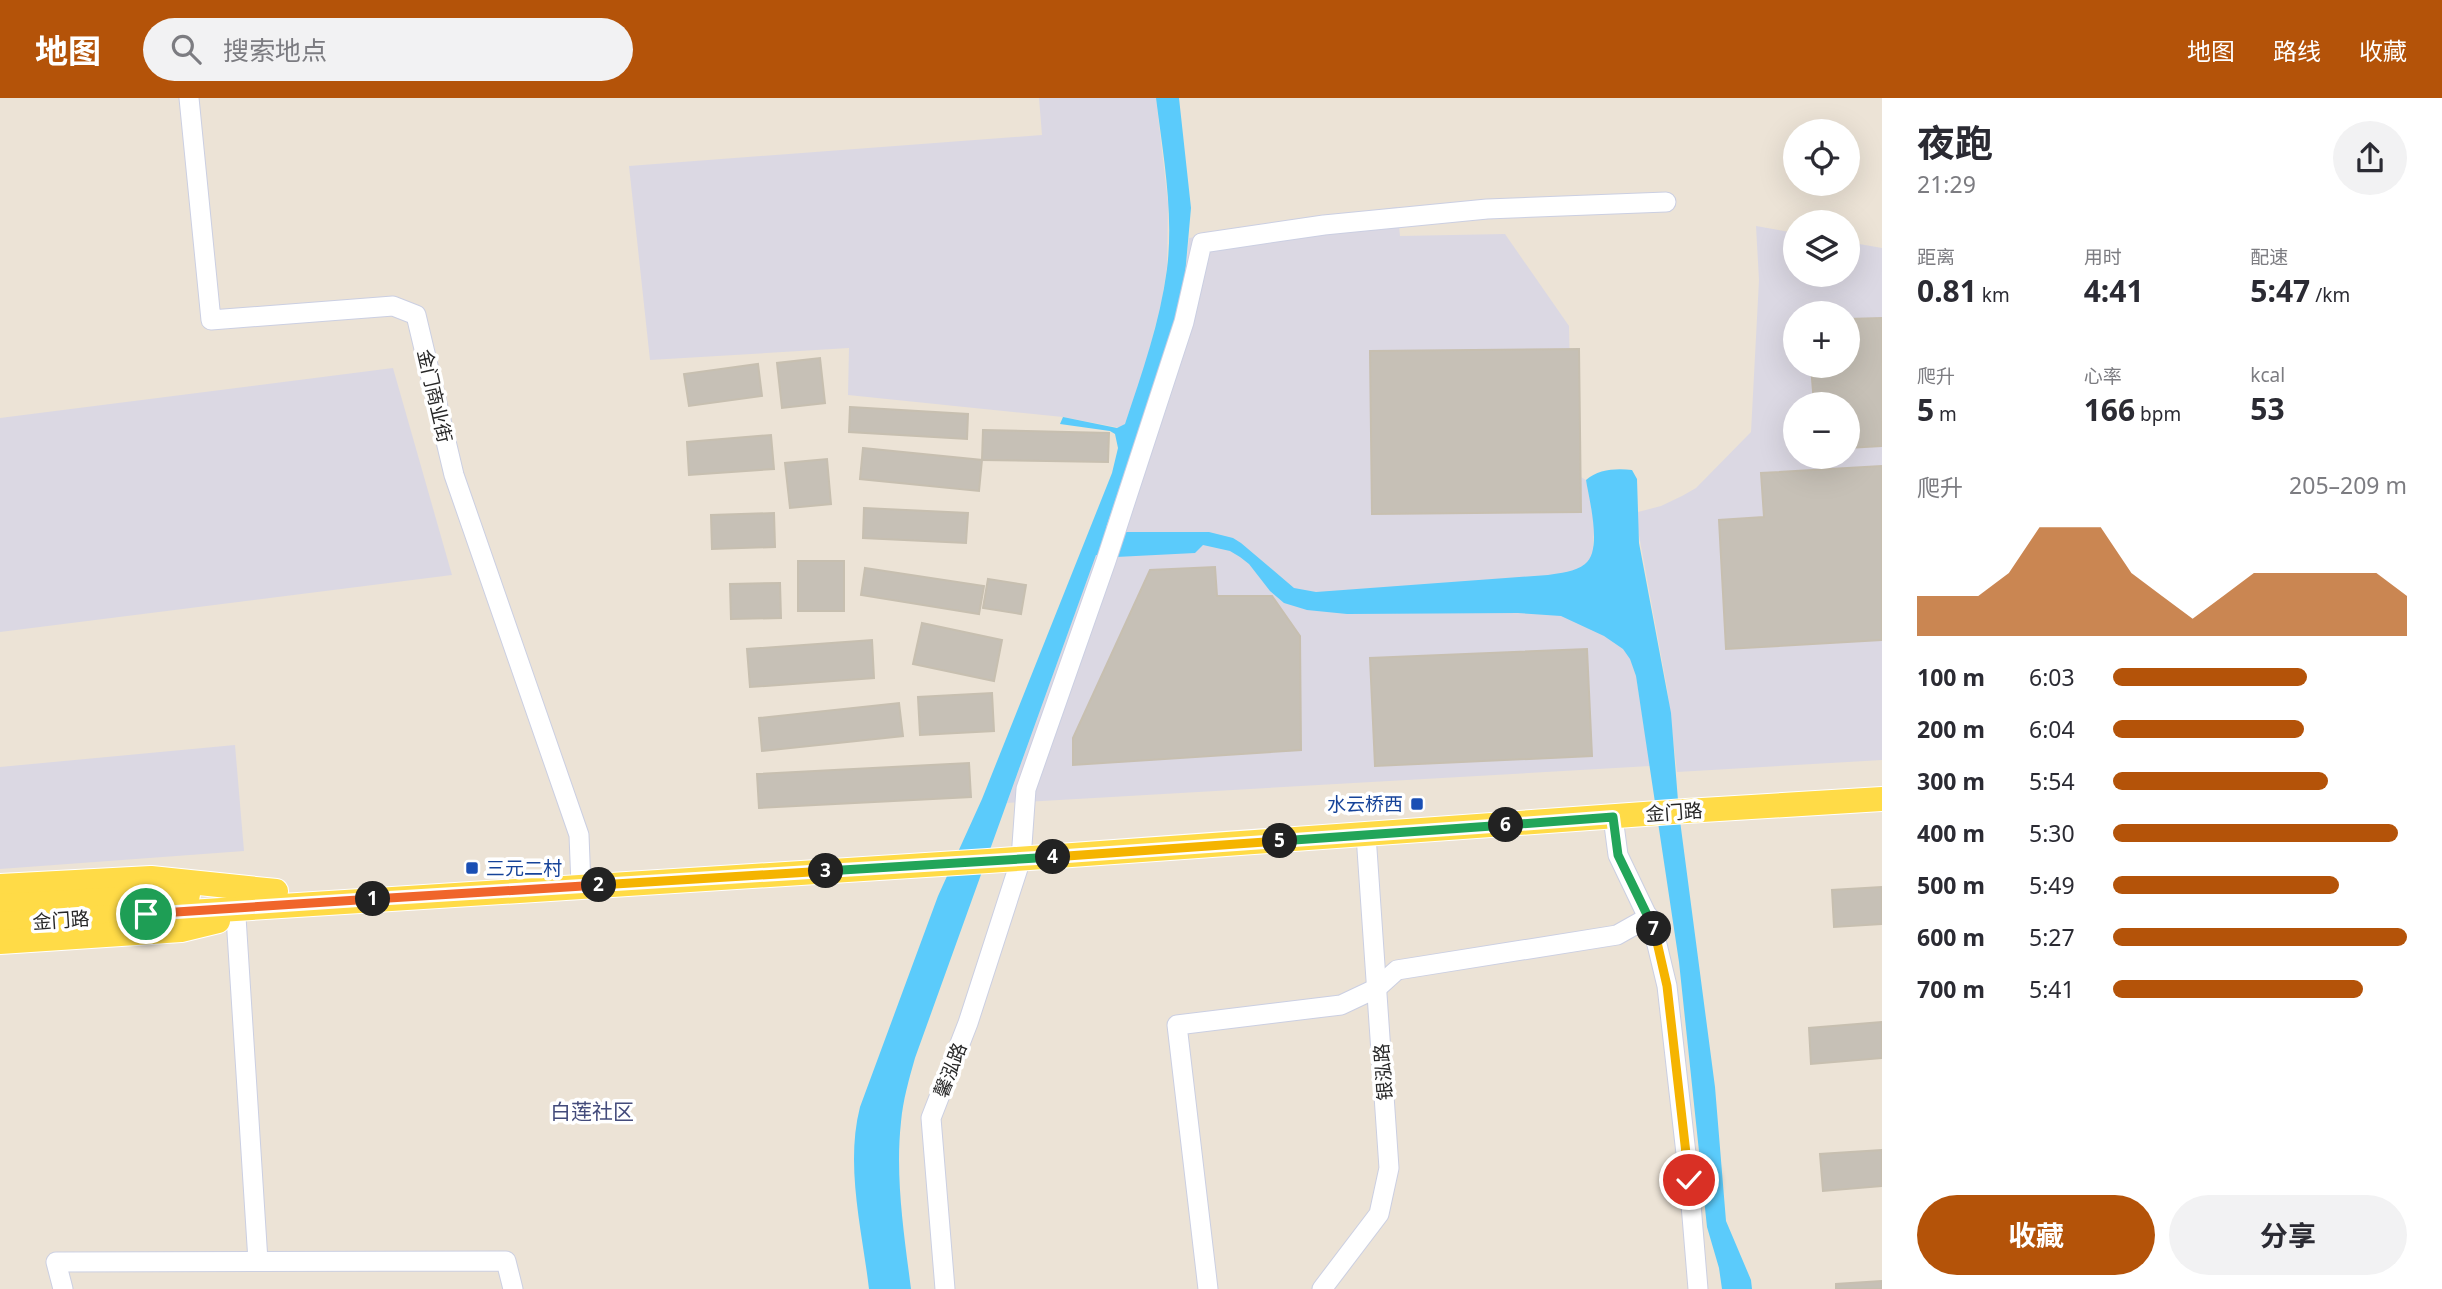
<!DOCTYPE html>
<html lang="zh">
<head>
<meta charset="utf-8">
<style>
  :root { --surface:#fff; --page:#f2f2f3; --text:#2b2b33; --muted:#7c7c81; --accent:#b45309 }
  body { margin:0; font-family:"Noto Sans","Noto Sans SC",sans-serif; background:var(--page); color:var(--text); height:100vh; display:flex; flex-direction:column; font-size:26px; white-space:nowrap }
  * { box-sizing:border-box; margin:0 }
  p { font-size:23px; color:var(--muted) }
  .icon { flex:none; width:38px; height:38px; fill:none; stroke:currentColor; stroke-width:2; stroke-linecap:round; stroke-linejoin:round }
  .map { position:relative; flex:1; overflow:hidden }
  .side { display:flex; flex-direction:column; background:var(--surface); width:560px }
  .side>* { flex:none }
  .buttons { position:absolute; left:1783px; top:21px; display:grid; gap:14px }
  .buttons a { display:grid; place-items:center; width:77px; height:77px; border-radius:50%; background:var(--surface); box-shadow:0 7px 28px #0002; font-size:35px }
  .pin { position:absolute; display:grid; place-items:center; width:60px; height:60px; color:#fff; margin:-30px; border:4px solid #fff; border-radius:50%; box-shadow:0 2px 7px #0007 }
  .km { position:absolute; width:35px; height:35px; margin:-18px; border-radius:50%; background:#222; color:#fff; font-size:19px; line-height:35px; text-align:center }
  .round { display:grid; place-items:center; flex:none; width:74px; height:74px; border-radius:37px; background:var(--page) }
  .head { display:flex; align-items:center; justify-content:space-between; height:119px; padding:0 35px }
  h1 { font-size:38px; font-weight:700; line-height:52px }
  .metrics { display:grid; grid-template-columns:repeat(3,1fr); gap:10px; height:119px; padding:7px 35px }
  .metrics div { display:grid; align-content:center }
  .metrics b { font-size:30px; font-weight:700 }
  .metrics small { font-size:19px; font-weight:400 }
  .metrics p { font-size:19px }
  .chart { height:196px; padding:14px 35px }
  .chart p { display:flex; justify-content:space-between }
  .chart svg { width:100%; height:126px; margin-top:7px; fill:var(--accent); opacity:.7 }
  .button { display:flex; gap:14px; margin-top:auto; padding:14px 35px }
  .button a { flex:1; height:80px; border-radius:42px; background:var(--accent); color:#fff; font-size:28px; font-weight:700; line-height:80px; text-align:center }
  .button a+a { background:var(--page); color:var(--text) }
  ul { padding:0 35px; list-style:none; font-size:23px }
  li { display:grid; grid-template-columns:112px 84px 1fr; align-items:center; height:52px }
  li i { height:18px; border-radius:9px; background:var(--accent) }
  header { display:flex; align-items:center; gap:42px; box-sizing:border-box; height:98px; padding:0 35px; background:var(--accent); color:#fff }
  header strong { font-size:33px }
  nav { display:flex; gap:38px; margin-inline-start:auto; font-size:24px }
  .search { width:490px; height:63px; background:var(--page); display:flex; align-items:center; gap:18px; box-sizing:border-box; padding:0 24px; border-radius:38px; color:var(--muted); font-size:26px }
  main { display:flex; flex:1; min-height:0 }
  .map>svg:first-child { display:block }
  .industrial { fill:#dbd8e3; fill-rule:evenodd }
  .water { fill:#5bcbfb }
  .building { fill:#c6c0b6; stroke:#c7bfb0; stroke-width:2 }
  .lines { fill:none; stroke-linecap:round; stroke-linejoin:round }
  .minor-casing { stroke:#cbcfe2; stroke-width:21 }
  .major-casing { stroke:#fff; stroke-width:26 }
  .minor { stroke:#fff; stroke-width:19 }
  .major { stroke:#ffdb47; stroke-width:24 }
  .split-1-casing { stroke:#fff; stroke-width:14 }
  .split-2-casing { stroke:#fff; stroke-width:14 }
  .split-3-casing { stroke:#fff; stroke-width:14 }
  .split-4-casing { stroke:#fff; stroke-width:14 }
  .split-5-casing { stroke:#fff; stroke-width:14 }
  .split-6-casing { stroke:#fff; stroke-width:14 }
  .split-7-casing { stroke:#fff; stroke-width:14 }
  .split-8-casing { stroke:#fff; stroke-width:14 }
  .split-1 { stroke:#f0652b; stroke-width:9 }
  .split-2 { stroke:#f0652b; stroke-width:9 }
  .split-3 { stroke:#f5b400; stroke-width:9 }
  .split-4 { stroke:#22a559; stroke-width:9 }
  .split-5 { stroke:#f5b400; stroke-width:9 }
  .split-6 { stroke:#22a559; stroke-width:9 }
  .split-7 { stroke:#22a559; stroke-width:9 }
  .split-8 { stroke:#f5b400; stroke-width:9 }
  .transit-dot { fill:#1a4fb4; stroke:#fff; stroke-width:2.5 }
  .labels { text-anchor:middle; stroke-width:7; stroke-linejoin:round; paint-order:stroke }
  .street-label { font-size:19px; fill:#272727; stroke:#fff }
  .transit-label { font-size:19px; fill:#164399; stroke:#fff; text-anchor:end }
  .neighbourhood-label { font-size:21px; fill:#434b7b; stroke:#fff }
</style>
</head>
<body>
<header>
<strong>地图</strong>
<div class="search"><svg class="icon" aria-label="search" viewBox="0 0 24 24"><circle cx="10" cy="10" r="6"/><path d="M15 15l6 6"/></svg>搜索地点</div>
<nav><a>地图</a><a>路线</a><a>收藏</a></nav>
</header>
<main>
<div class="map">
<svg width="1882" height="1191" viewBox="0 0 1882 1191">
  <rect width="100%" height="100%" fill="#ece3d6"/>
  <g class="industrial">
    <polygon points="1039,0 1156,0 1168,105 1167,169 1162,202 1146,265 1125,326 1121,330 1063,319 848,297 849,250 650,262 629,68 1042,37"/>
    <path d="M1397,109l3,29 105,-2 64,92 3,146 14,8 6,32h46l23,-6 21,-10 14,-8 55,-56 8,-152 -3,-54 39,7 1,42h52v-33l34,6v512l-205,12 -10,-84 -29,-158 -44,1 -1,14 43,131 14,90 -643,37 116,-324 62,-204 4,-37zM1796,215h52v53h-52zM1796,306h52v53h-52z"/>
    <polygon points="393,270 452,477 0,534 0,320"/>
    <polygon points="235,647 244,753 0,771 0,669"/>
  </g>
  <path class="water" d="M1156,0h23l12,110 -6,67 -7,37 -72,216 15,4h88l24,6 8,5 53,45 22,4 232,-17c12,-2 27,-3 37,-11 18,-13 4,-65 1,-84 12,-11 31,-12 46,-10l5,9 2,64 32,170 8,100 36,274 11,134 25,59 1,9h-30l-3,-21 -12,-41 -28,-265 -43,-286 -6,-17 -7,-10 -19,-13 -43,-20 -43,-3 -171,1 -40,-4 -23,-7 -14,-12 -21,-27 -9,-7 -10,-6 -27,-6 -8,8 -79,4 -20,-2 -181,503c-6,21 -12,42 -14,64 -6,55 3,112 10,167h-42c-7,-60 -24,-123 -9,-182l78,-211 44,-97 130,-326 6,-25 -3,-14 -5,-3 -50,-7 3,-7 54,11 8,-4c17,-51 35,-102 42,-155 7,-57 -4,-115 -11,-171z"/>
  <g class="building">
    <polygon points="1882,220 1882,348 1848,350 1848,306 1814,306 1811,268 1848,268 1848,221"/>
    <polygon points="1579,251 1581,414 1372,416 1370,253"/>
    <polygon points="820,260 825,305 782,310 777,265"/>
    <polygon points="758,266 762,298 689,308 684,276"/>
    <polygon points="850,309 968,316 967,341 849,334"/>
    <polygon points="983,332 1109,335 1108,364 982,362"/>
    <polygon points="771,337 774,371 689,377 687,344"/>
    <polygon points="863,350 982,362 979,393 860,381"/>
    <polygon points="827,361 831,406 790,410 785,365"/>
    <polygon points="1882,368 1882,542 1726,551 1719,422 1764,419 1761,375"/>
    <polygon points="864,410 968,415 966,445 863,440"/>
    <polygon points="774,415 775,449 712,451 711,417"/>
    <rect x="798" y="463" width="46" height="50"/>
    <polygon points="1215,469 1217,498 1272,498 1300,538 1301,652 1073,667 1073,640 1150,472"/>
    <polygon points="865,470 984,488 979,516 861,497"/>
    <polygon points="988,481 1026,487 1021,516 983,510"/>
    <polygon points="780,485 781,520 731,521 730,486"/>
    <polygon points="922,525 1002,542 994,583 913,566"/>
    <polygon points="872,542 874,580 750,589 747,551"/>
    <polygon points="1587,551 1592,658 1375,668 1370,560"/>
    <polygon points="992,595 994,633 920,637 918,599"/>
    <polygon points="899,605 903,638 762,653 759,620"/>
    <polygon points="969,665 971,699 759,710 757,676"/>
    <polygon points="1882,789 1882,826 1834,829 1832,792"/>
    <polygon points="1882,924 1882,960 1811,966 1809,930"/>
    <polygon points="1882,1052 1882,1088 1823,1093 1820,1056"/>
    <polygon points="1882,1183 1882,1191 1836,1191 1836,1186"/>
  </g>
  <g class="lines">
    <g class="minor-casing">
      <g id="minor">
        <polyline points="189,0 211,222 393,208 416,217 454,377 579,737 581,788"/>
        <polyline points="1613,719 1618,757 1653,830 1667,888 1689,1082 1698,1191"/>
        <polyline points="236,819 258,1163"/>
        <polyline points="63,1191 56,1164 506,1163 513,1191"/>
        <polyline points="945,1191 931,1020 968,925 1021,761 1026,691 1106,463 1184,224 1202,145 1324,127 1487,111 1666,104"/>
        <polyline points="1208,1191 1177,927 1341,907 1377,890 1397,872 1617,837 1649,819"/>
        <polyline points="1322,1191 1379,1116 1389,1070 1366,737"/>
      </g>
    </g>
    <g class="major-casing">
      <g id="major">
        <polyline points="0,788 151,780 276,793"/>
        <polyline points="0,808 188,797"/>
        <polyline points="0,826 988,763 1686,713 1882,701"/>
        <polyline points="0,844 181,832 218,823"/>
      </g>
    </g>
    <use href="#minor" class="minor"/>
    <use href="#major" class="major"/>
  </g>
  <g class="lines">
    <g class="split-1-casing">
      <polyline id="split-1" points="146,816 373,801"/>
    </g>
    <g class="split-2-casing">
      <polyline id="split-2" points="373,801 599,787"/>
    </g>
    <g class="split-3-casing">
      <polyline id="split-3" points="599,787 826,773"/>
    </g>
    <g class="split-4-casing">
      <polyline id="split-4" points="826,773 1053,759"/>
    </g>
    <g class="split-5-casing">
      <polyline id="split-5" points="1053,759 1280,743"/>
    </g>
    <g class="split-6-casing">
      <polyline id="split-6" points="1280,743 1506,727"/>
    </g>
    <g class="split-7-casing">
      <polyline id="split-7" points="1506,727 1613,719 1618,757 1654,831"/>
    </g>
    <g class="split-8-casing">
      <polyline id="split-8" points="1654,831 1667,888 1689,1082"/>
    </g>
    <use href="#split-1" class="split-1"/>
    <use href="#split-2" class="split-2"/>
    <use href="#split-3" class="split-3"/>
    <use href="#split-4" class="split-4"/>
    <use href="#split-5" class="split-5"/>
    <use href="#split-6" class="split-6"/>
    <use href="#split-7" class="split-7"/>
    <use href="#split-8" class="split-8"/>
  </g>
  <g class="transit-dot">
    <rect x="1410" y="699" width="14" height="14" rx="3.5"/>
    <rect x="465" y="763" width="14" height="14" rx="3.5"/>
  </g>
  <g class="labels">
    <g class="street-label">
      <text transform="translate(435 298) rotate(77)" y="7">金门商业街</text>
      <text transform="translate(1674 714) rotate(-4)" y="7">金门路</text>
      <text transform="translate(61 822) rotate(-4)" y="7">金门路</text>
      <text transform="translate(950 972) rotate(-69)" y="7">馨泓路</text>
      <text transform="translate(1383 974) rotate(-94)" y="7">银泓路</text>
    </g>
    <g class="transit-label">
      <text x="1403" y="713">水云桥西</text>
      <text x="486" y="777" text-anchor="start">三元二村</text>
    </g>
    <g class="neighbourhood-label">
      <text x="592" y="1021">白莲社区</text>
    </g>
  </g>
</svg>
<div class="buttons">
<a><svg class="icon" aria-label="locate" viewBox="0 0 24 24"><circle cx="12" cy="12" r="6"/><path d="M12 2v4M12 18v4M2 12h4M18 12h4"/></svg></a>
<a><svg class="icon" aria-label="layers" viewBox="0 0 24 24"><path d="M12 4l9 5-9 5-9-5zM3 14l9 5 9-5"/></svg></a>
<a>+</a>
<a>−</a>
</div>
<div class="pin" style="left:146px;top:816px;background:#1e9e55"><svg class="icon" aria-label="arrive" viewBox="0 0 24 24"><path d="M6 21V4h12l-3 4 3 4H6"/></svg></div>
<div class="pin" style="left:1689px;top:1082px;background:#d93025"><svg class="icon" aria-label="check" viewBox="0 0 24 24"><path d="M5 12l5 5 9-10"/></svg></div>
<b class="km" style="left:373px;top:801px">1</b>
<b class="km" style="left:599px;top:787px">2</b>
<b class="km" style="left:826px;top:773px">3</b>
<b class="km" style="left:1053px;top:759px">4</b>
<b class="km" style="left:1280px;top:743px">5</b>
<b class="km" style="left:1506px;top:727px">6</b>
<b class="km" style="left:1654px;top:831px">7</b>
</div>
<section class="side">
<div class="head"><div><h1>夜跑</h1><p>21:29</p></div><a class="round"><svg class="icon" aria-label="share" viewBox="0 0 24 24"><path d="M12 15V3M7 8l5-5 5 5M5 13v7h14v-7"/></svg></a></div>
<div class="metrics">
<div><p>距离</p><b>0.81<small> km</small></b></div>
<div><p>用时</p><b>4:41</b></div>
<div><p>配速</p><b>5:47<small> /km</small></b></div>
</div>
<div class="metrics">
<div><p>爬升</p><b>5<small> m</small></b></div>
<div><p>心率</p><b>166<small> bpm</small></b></div>
<div><p>kcal</p><b>53</b></div>
</div>
<div class="chart"><p><span>爬升</span>205–209 m</p>
<svg viewBox="0 0 160 44" preserveAspectRatio="none"><path d="M0 44V30L10 30L20 30L30 22L40 6L50 6L60 6L70 22L80 30L90 38L100 30L110 22L120 22L130 22L140 22L150 22L160 30V44z"/></svg>
</div>
<ul>
<li><b>100 m</b>6:03<i style="width:66%"></i></li>
<li><b>200 m</b>6:04<i style="width:65%"></i></li>
<li><b>300 m</b>5:54<i style="width:73%"></i></li>
<li><b>400 m</b>5:30<i style="width:97%"></i></li>
<li><b>500 m</b>5:49<i style="width:77%"></i></li>
<li><b>600 m</b>5:27<i style="width:100%"></i></li>
<li><b>700 m</b>5:41<i style="width:85%"></i></li>
</ul>
<div class="button"><a>收藏</a><a>分享</a></div>
</section>
</main>
</body>
</html>
